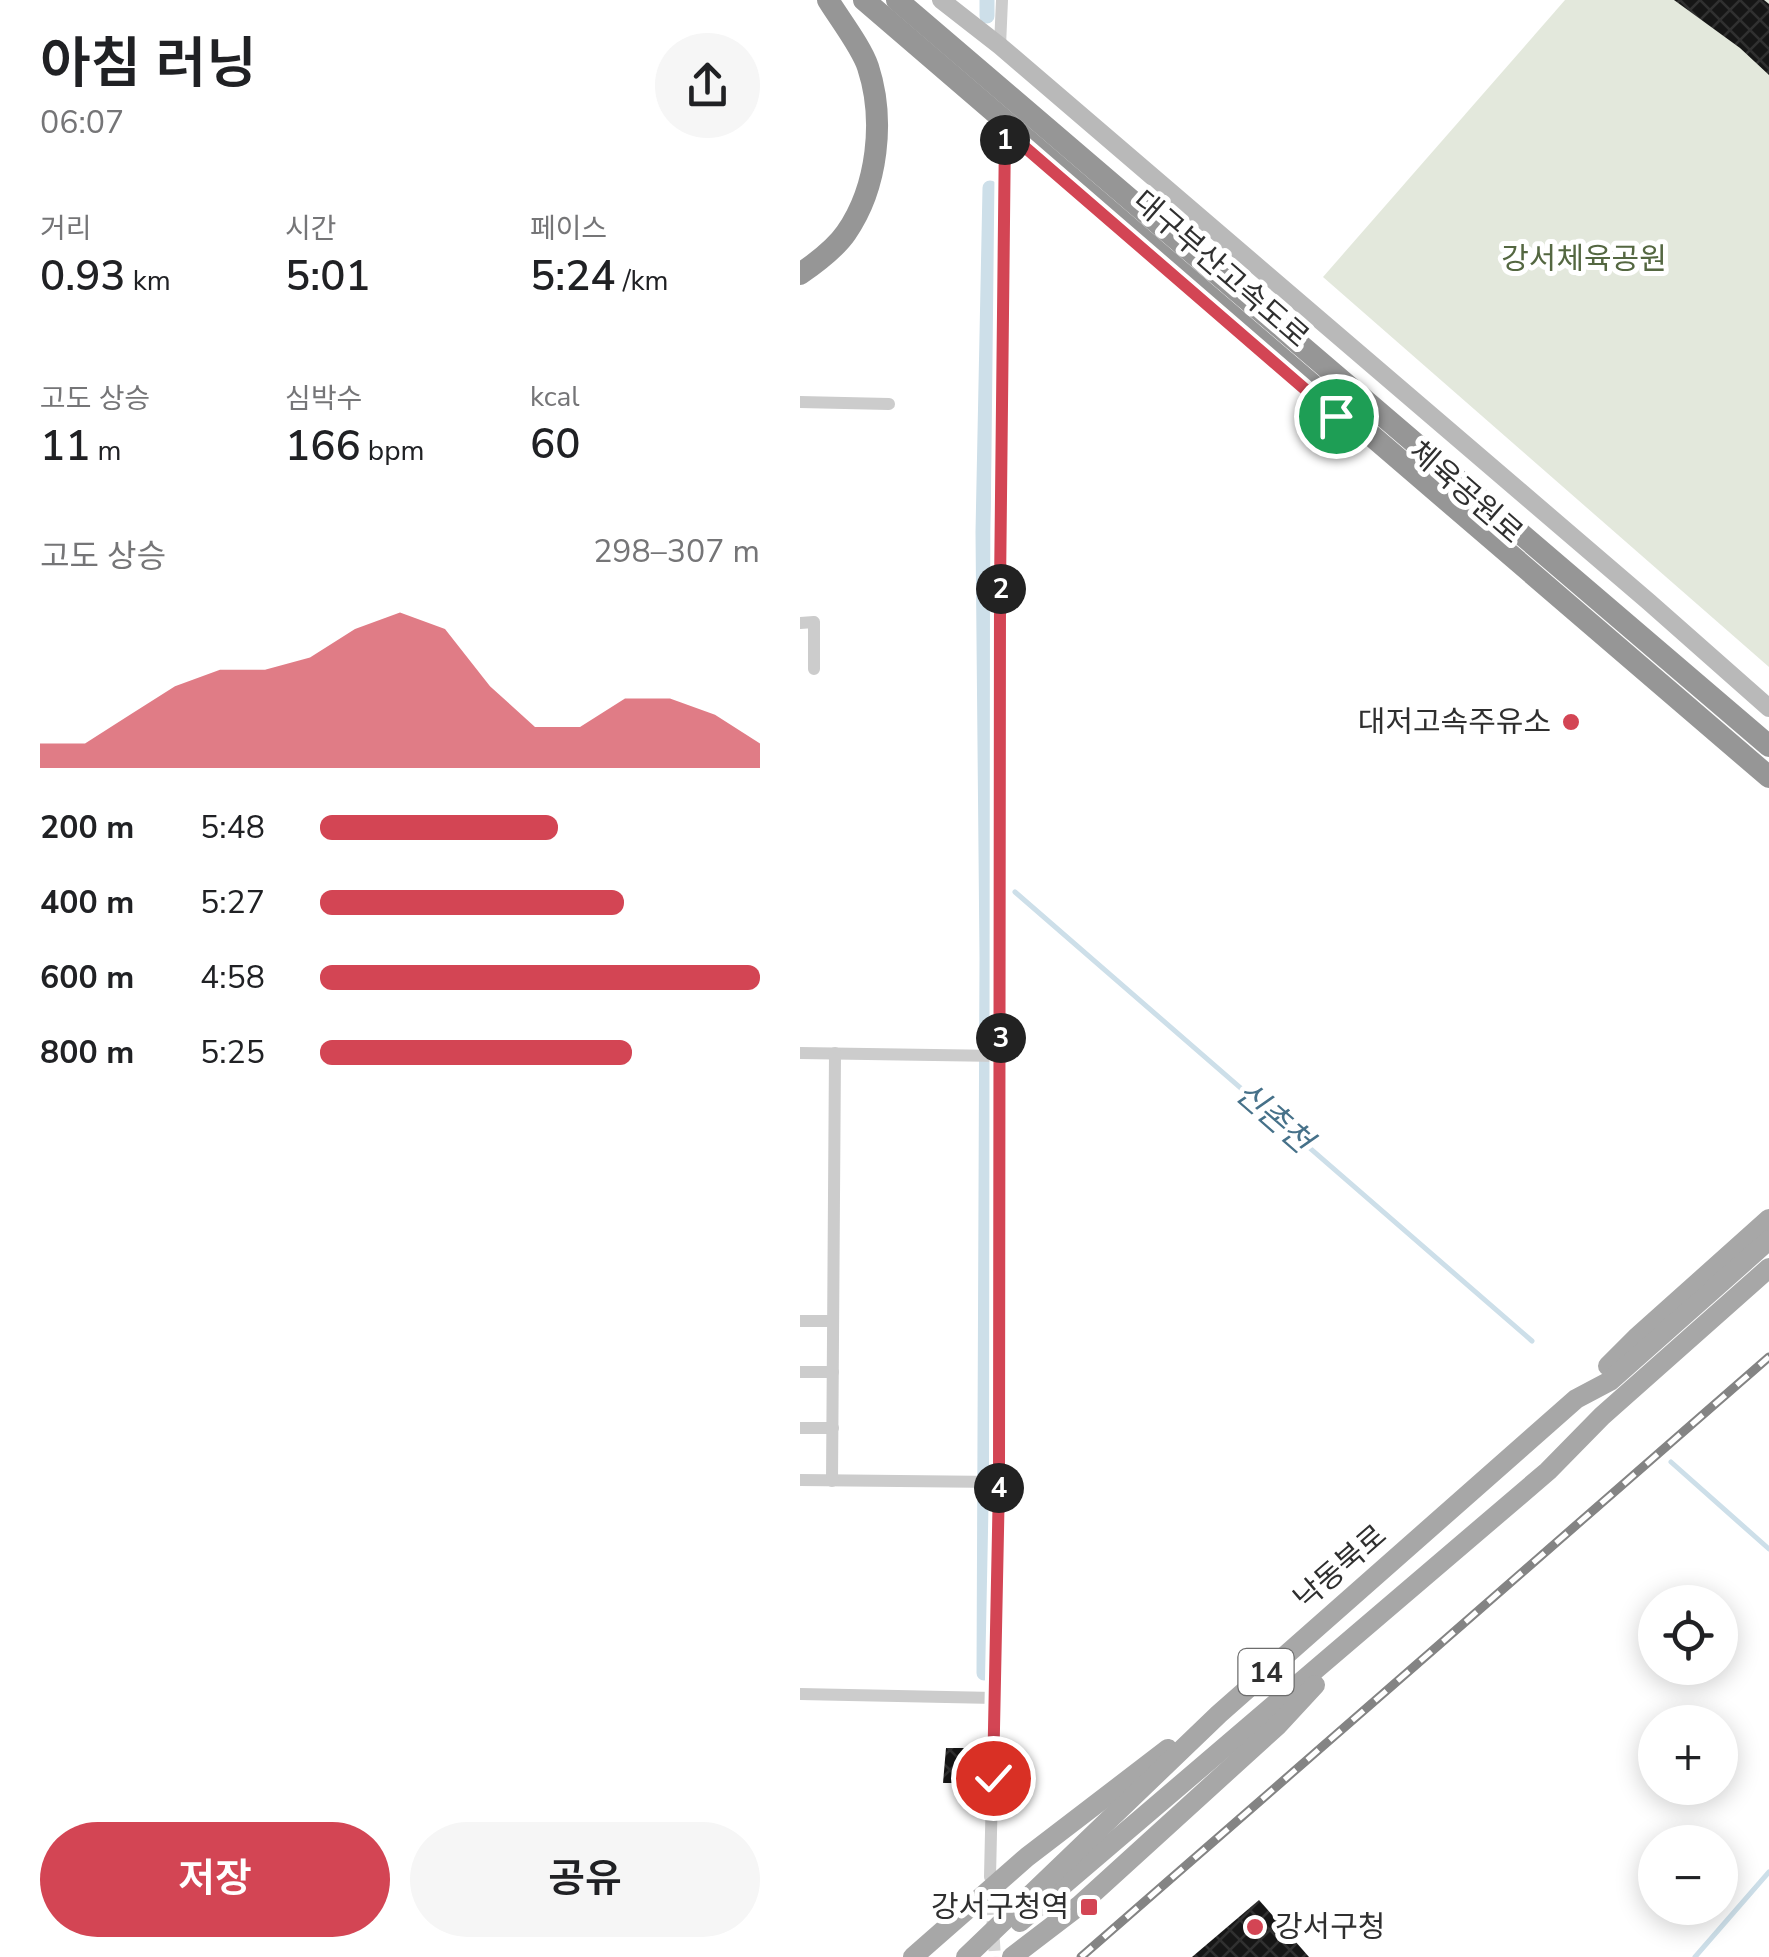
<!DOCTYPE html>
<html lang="ko">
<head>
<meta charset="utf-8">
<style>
  :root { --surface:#fff; --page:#f6f6f6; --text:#202124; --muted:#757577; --accent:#d34554 }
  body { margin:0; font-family:"Nunito Sans","Noto Sans KR",sans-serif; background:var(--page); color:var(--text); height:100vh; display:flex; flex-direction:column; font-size:38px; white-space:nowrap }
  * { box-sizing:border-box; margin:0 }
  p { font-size:32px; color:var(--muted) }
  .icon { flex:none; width:55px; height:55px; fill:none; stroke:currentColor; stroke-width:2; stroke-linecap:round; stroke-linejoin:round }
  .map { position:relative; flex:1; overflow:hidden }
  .details { display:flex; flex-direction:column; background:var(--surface); width:800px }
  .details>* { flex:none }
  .controls { position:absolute; left:838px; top:1585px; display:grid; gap:20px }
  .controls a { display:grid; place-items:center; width:100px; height:100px; border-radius:50%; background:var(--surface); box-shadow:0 5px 25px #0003; font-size:50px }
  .pin { position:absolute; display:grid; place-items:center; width:85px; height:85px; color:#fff; margin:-42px; border:5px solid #fff; border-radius:50%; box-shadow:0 2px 10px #0007 }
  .km { position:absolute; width:50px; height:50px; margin:-25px; border-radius:50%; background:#222; color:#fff; font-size:28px; line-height:50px; text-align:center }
  .round { display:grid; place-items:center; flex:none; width:105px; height:105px; border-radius:52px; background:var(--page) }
  .summary { display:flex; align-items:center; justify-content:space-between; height:170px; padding:0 40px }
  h1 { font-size:55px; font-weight:600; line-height:75px }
  .figures { display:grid; grid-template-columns:repeat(3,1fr); gap:15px; height:170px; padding:10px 40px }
  .figures div { display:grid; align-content:center }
  .figures b { font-size:42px; font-weight:600 }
  .figures small { font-size:28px; font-weight:400 }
  .figures p { font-size:28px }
  .chart { height:280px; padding:20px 40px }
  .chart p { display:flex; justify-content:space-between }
  .chart svg { width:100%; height:180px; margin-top:10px; fill:var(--accent); opacity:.7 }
  .primary-button { display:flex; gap:20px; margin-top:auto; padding:20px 40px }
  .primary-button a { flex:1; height:115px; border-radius:60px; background:var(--accent); color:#fff; font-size:40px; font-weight:600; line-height:115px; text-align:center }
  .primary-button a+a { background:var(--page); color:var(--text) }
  ul { padding:0 40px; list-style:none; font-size:32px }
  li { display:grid; grid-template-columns:160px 120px 1fr; align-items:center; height:75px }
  li i { height:25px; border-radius:12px; background:var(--accent) }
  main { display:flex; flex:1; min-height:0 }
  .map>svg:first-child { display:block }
  .park { fill:#e3e8dc }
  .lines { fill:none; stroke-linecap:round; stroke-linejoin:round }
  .stream { stroke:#cddfe9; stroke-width:5 }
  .canal { stroke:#cddfe9; stroke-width:15 }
  .building { fill:url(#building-cross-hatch) }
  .minor-tunnel { stroke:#d5d5d5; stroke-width:12; stroke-dasharray:12 6; stroke-linecap:butt }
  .minor { stroke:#ccc; stroke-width:12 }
  .secondary { stroke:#b9b9b9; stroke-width:18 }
  .primary { stroke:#a7a7a7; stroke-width:20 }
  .motorway { stroke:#969696; stroke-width:22 }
  .rail-casing { stroke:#848484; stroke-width:9 }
  .rail { stroke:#fff; stroke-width:5; stroke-dasharray:15; stroke-linecap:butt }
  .route-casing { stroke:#fff; stroke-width:20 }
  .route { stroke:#d34554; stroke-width:12 }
  .poi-dot { fill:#d34554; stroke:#fff; stroke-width:4 }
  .labels { text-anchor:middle; stroke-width:10; stroke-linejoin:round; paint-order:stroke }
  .shield { fill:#fff; stroke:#6d6d6d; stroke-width:2.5 }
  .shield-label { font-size:28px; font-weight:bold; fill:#2f2f2f }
  .park-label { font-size:30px; fill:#546741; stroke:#fff }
  .street-label { font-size:30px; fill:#2f2f2f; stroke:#fff }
  .poi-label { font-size:30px; fill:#2f2f2f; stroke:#fff; text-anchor:end }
  .water-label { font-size:32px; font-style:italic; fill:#467189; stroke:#fff }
</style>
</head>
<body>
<main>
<section class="details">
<div class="summary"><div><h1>아침 러닝</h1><p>06:07</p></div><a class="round"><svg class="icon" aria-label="share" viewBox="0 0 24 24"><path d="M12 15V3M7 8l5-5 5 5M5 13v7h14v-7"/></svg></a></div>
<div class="figures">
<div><p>거리</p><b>0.93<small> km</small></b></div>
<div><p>시간</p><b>5:01</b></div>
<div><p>페이스</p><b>5:24<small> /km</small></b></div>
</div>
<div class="figures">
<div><p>고도 상승</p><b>11<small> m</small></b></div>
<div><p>심박수</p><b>166<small> bpm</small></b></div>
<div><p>kcal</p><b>60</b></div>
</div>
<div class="chart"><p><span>고도 상승</span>298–307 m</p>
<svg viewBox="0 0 160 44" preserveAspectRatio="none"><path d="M0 44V38L10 38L20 31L30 24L40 20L50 20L60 17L70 10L80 6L90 10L100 24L110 34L120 34L130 27L140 27L150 31L160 38V44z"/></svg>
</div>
<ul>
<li><b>200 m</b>5:48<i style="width:54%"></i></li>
<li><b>400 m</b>5:27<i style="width:69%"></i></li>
<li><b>600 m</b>4:58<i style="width:100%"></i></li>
<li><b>800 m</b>5:25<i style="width:71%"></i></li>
</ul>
<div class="primary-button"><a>저장</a><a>공유</a></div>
</section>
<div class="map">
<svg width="969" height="1957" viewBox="0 0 969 1957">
  <defs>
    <pattern id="building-cross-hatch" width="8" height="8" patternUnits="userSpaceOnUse" patternTransform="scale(2.5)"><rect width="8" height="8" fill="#161616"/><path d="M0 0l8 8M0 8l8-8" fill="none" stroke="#303030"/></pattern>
  </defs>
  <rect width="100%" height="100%" fill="#fff"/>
  <polygon class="park" points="765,0 969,0 969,667 523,277"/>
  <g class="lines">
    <g class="stream">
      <polyline points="186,867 194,874"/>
      <polyline points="215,892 732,1341"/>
      <polyline points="871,1462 969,1549"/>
      <polyline points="895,1957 969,1872"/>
    </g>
    <g class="canal">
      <polyline points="187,16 187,0"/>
      <polyline points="184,1673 187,958 183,532 190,188"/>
    </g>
  </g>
  <g class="building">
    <polygon points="874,0 964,0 969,4 969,75 940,48"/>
    <polygon points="146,1748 176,1748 175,1783 143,1783"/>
    <polygon points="459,1900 509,1957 392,1957"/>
  </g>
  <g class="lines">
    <polyline class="minor-tunnel" points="190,1885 195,1957"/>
    <g class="minor">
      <polyline points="200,46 202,0"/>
      <polyline points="0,402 89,404"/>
      <polyline points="0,623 14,622 14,669"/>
      <polyline points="0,1053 201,1056"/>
      <polyline points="0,1321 33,1321"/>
      <polyline points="0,1372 33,1372"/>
      <polyline points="0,1428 33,1428"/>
      <polyline points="0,1480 199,1482"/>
      <polyline points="32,1481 35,1053"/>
      <polyline points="0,1694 195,1698"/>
      <polyline points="190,1877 199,1482 201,588 205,129"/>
    </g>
    <polyline class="secondary" points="141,0 200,46 849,602 969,708"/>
    <g class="primary">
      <polyline points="808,1366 836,1338 969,1219"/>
      <polyline points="220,1922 748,1471 802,1416 969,1268"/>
      <polyline points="113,1957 227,1857 368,1749"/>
      <polyline points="166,1957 419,1714 776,1399 810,1381 969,1240"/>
      <polyline points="212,1957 280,1905 478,1725 515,1685"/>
    </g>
    <g class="motorway">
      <polyline points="64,0 969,777"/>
      <polyline points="97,0 969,746"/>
      <path d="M0,274c16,-11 35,-25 46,-41 32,-46 39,-114 22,-166 -6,-19 -29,-49 -40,-67"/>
    </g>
    <g class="rail-casing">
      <polyline id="rail" points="281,1957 969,1357"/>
    </g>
    <use href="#rail" class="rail"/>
  </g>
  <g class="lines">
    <g class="route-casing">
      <polyline id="route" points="193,1778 199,1482 200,588 205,130 536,416"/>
    </g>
    <use href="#route" class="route"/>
  </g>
  <g class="poi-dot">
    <circle cx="771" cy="722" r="10"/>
    <rect x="279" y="1897" width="20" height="20" rx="5"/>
    <circle cx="455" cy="1927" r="10"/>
  </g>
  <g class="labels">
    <rect class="shield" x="438.5" y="1649" width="55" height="46" rx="8"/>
    <g class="shield-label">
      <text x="466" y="1682">14</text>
    </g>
    <g class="park-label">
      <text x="784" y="269">강서체육공원</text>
    </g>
    <g class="street-label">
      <text transform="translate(421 269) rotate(41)" y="10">대구부산고속도로</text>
      <text transform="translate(666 492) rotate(41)" y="10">체육공원로</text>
      <text transform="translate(540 1567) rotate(-41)" y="10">낙동북로</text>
    </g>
    <g class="poi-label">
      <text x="751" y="732">대저고속주유소</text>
      <text x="269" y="1917">강서구청역</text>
      <text x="475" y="1937" text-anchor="start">강서구청</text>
    </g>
    <g class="water-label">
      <text transform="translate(474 1117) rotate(41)" y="11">신촌천</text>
    </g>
  </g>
</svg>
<div class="controls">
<a><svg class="icon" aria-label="locate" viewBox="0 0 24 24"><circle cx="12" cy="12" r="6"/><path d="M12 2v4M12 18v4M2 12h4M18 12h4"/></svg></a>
<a>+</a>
<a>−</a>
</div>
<div class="pin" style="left:536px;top:416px;background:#1e9e55"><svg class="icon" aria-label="arrive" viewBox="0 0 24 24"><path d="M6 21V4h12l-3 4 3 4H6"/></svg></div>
<div class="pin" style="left:193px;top:1778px;background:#d93025"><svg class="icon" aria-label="check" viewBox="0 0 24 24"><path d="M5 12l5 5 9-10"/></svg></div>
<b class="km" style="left:205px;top:140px">1</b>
<b class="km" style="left:201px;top:589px">2</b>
<b class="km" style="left:201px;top:1038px">3</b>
<b class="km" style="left:199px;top:1488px">4</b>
</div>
</main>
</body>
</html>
